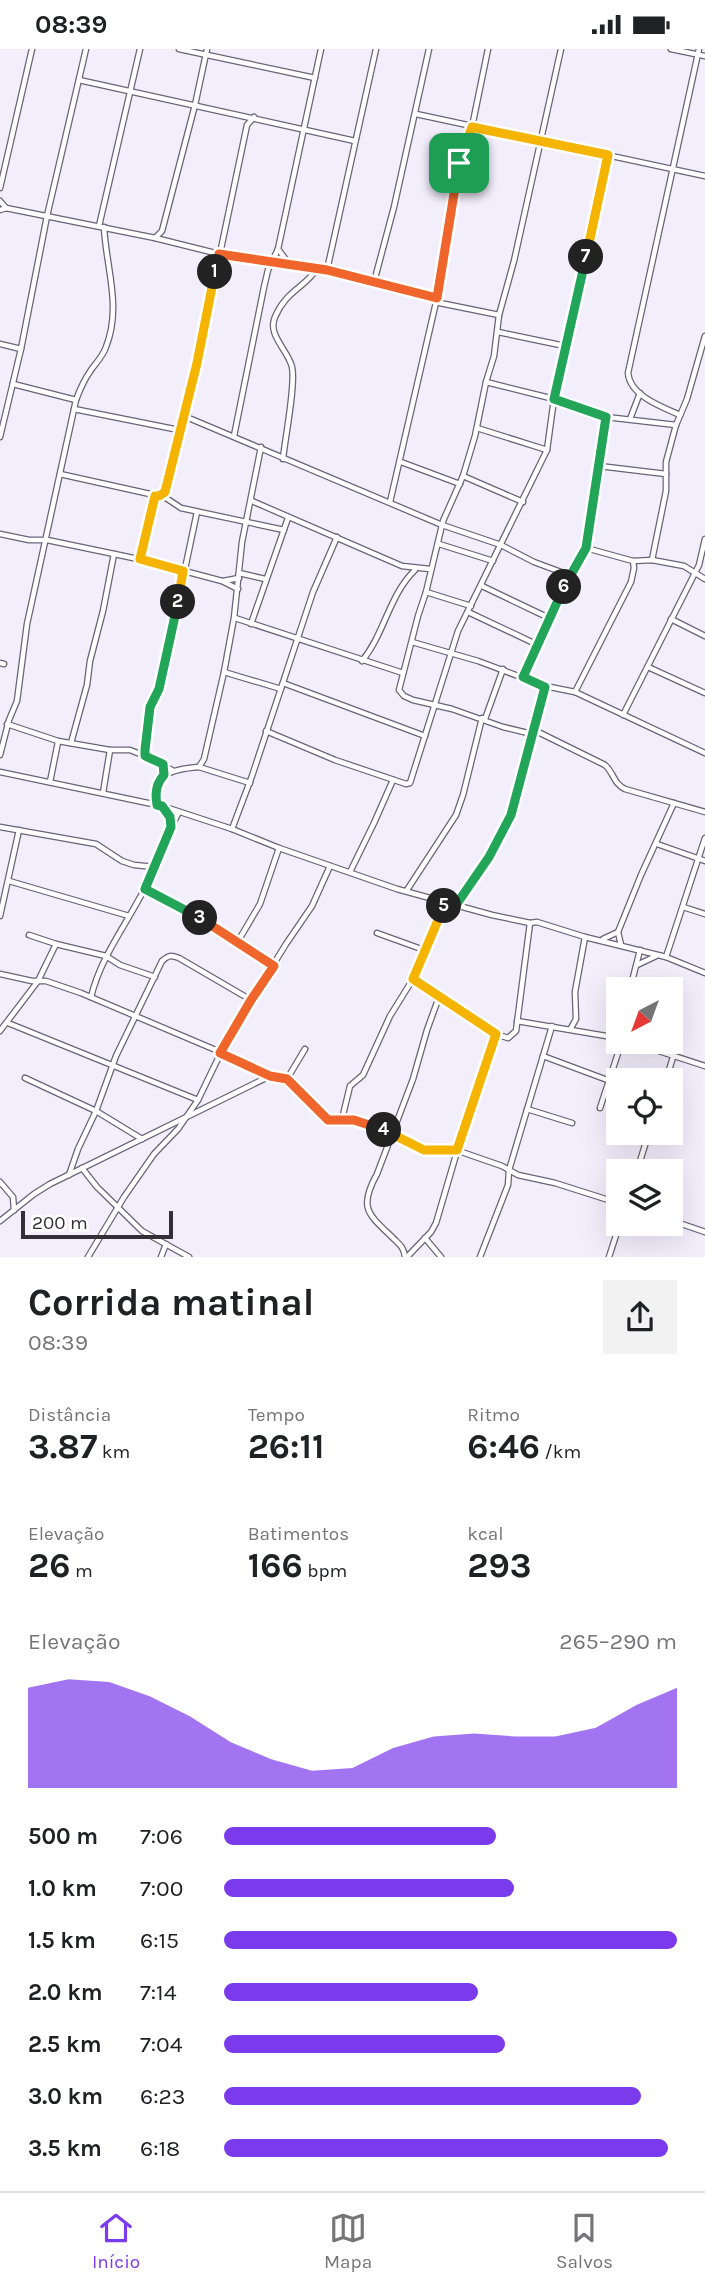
<!DOCTYPE html>
<html lang="pt">
<head>
<meta charset="utf-8">
<style>
  :root { --surface:#fff; --page:#f2f2f2; --text:#202124; --muted:#757577; --line:#e0e0e0; --accent:#7c3aed }
  body { margin:0; font-family:Karla,sans-serif; background:var(--page); color:var(--text); height:100vh; display:flex; flex-direction:column; font-size:26px; white-space:nowrap }
  * { box-sizing:border-box; margin:0 }
  p { font-size:23px; color:var(--muted) }
  .icon { flex:none; width:38px; height:38px; fill:none; stroke:currentColor; stroke-width:2; stroke-linecap:round; stroke-linejoin:round }
  .map { position:relative; height:1208px; overflow:hidden }
  .side { display:flex; flex-direction:column; background:var(--surface); flex:1 }
  .side>* { flex:none }
  .needle { width:46px; rotate:221deg }
  .controls { position:absolute; left:606px; top:928px; display:grid; gap:14px }
  .controls a { display:grid; place-items:center; width:77px; height:77px; border-radius:0px; background:var(--surface); box-shadow:0 7px 28px #0002; font-size:35px }
  .scale { position:absolute; left:21px; bottom:18px; width:152px; box-sizing:border-box; padding-left:7px; border:4px solid #322f37; border-top:0; font-size:19px; line-height:24px; white-space:nowrap; color:#322f37; -webkit-text-stroke:5px #fff; paint-order:stroke }
  .pin { position:absolute; display:grid; place-items:center; width:60px; height:60px; color:#fff; margin:-30px; border-radius:14px; box-shadow:0 4px 10px #0006 }
  .km { position:absolute; width:35px; height:35px; margin:-18px; border-radius:50%; background:#222; color:#fff; font-size:19px; line-height:35px; text-align:center }
  .round { display:grid; place-items:center; flex:none; width:74px; height:74px; border-radius:0px; background:var(--page) }
  .overview { display:flex; align-items:center; justify-content:space-between; height:119px; padding:0 28px }
  h1 { font-size:38px; font-weight:700; line-height:52px }
  .stats { display:grid; grid-template-columns:repeat(3,1fr); gap:10px; height:119px; padding:7px 28px }
  .stats div { display:grid; align-content:center }
  .stats b { font-size:35px; font-weight:700 }
  .stats small { font-size:19px; font-weight:400 }
  .stats p { font-size:19px }
  .chart { height:196px; padding:14px 28px }
  .chart p { display:flex; justify-content:space-between }
  .chart svg { width:100%; height:126px; margin-top:7px; fill:var(--accent); opacity:.7 }
  ul { padding:0 28px; list-style:none; font-size:23px }
  li { display:grid; grid-template-columns:112px 84px 1fr; align-items:center; height:52px }
  li i { height:18px; border-radius:9px; background:var(--accent) }
  .status { display:flex; justify-content:space-between; align-items:center; height:49px; padding:0 35px; background:var(--surface); direction:ltr }
  .status svg { height:19px; fill:currentColor }
  .dock { display:flex; justify-content:space-around; align-items:center; height:98px; border-top:2px solid var(--line); background:var(--surface); font-size:19px; color:var(--muted) }
  .dock a { display:grid; justify-items:center; gap:4px }
  .dock .selected { color:var(--accent) }
  .map>svg:first-child { display:block }
  .lines { fill:none; stroke-linecap:round; stroke-linejoin:round }
  .street-casing { stroke:#6a6276; stroke-width:7 }
  .street { stroke:#fff; stroke-width:4.5 }
  .split-1-casing { stroke:#fff; stroke-width:14 }
  .split-2-casing { stroke:#fff; stroke-width:14 }
  .split-3-casing { stroke:#fff; stroke-width:14 }
  .split-4-casing { stroke:#fff; stroke-width:14 }
  .split-5-casing { stroke:#fff; stroke-width:14 }
  .split-6-casing { stroke:#fff; stroke-width:14 }
  .split-7-casing { stroke:#fff; stroke-width:14 }
  .split-8-casing { stroke:#fff; stroke-width:14 }
  .split-1 { stroke:#f0652b; stroke-width:9 }
  .split-2 { stroke:#f5b400; stroke-width:9 }
  .split-3 { stroke:#22a559; stroke-width:9 }
  .split-4 { stroke:#f0652b; stroke-width:9 }
  .split-5 { stroke:#f5b400; stroke-width:9 }
  .split-6 { stroke:#22a559; stroke-width:9 }
  .split-7 { stroke:#22a559; stroke-width:9 }
  .split-8 { stroke:#f5b400; stroke-width:9 }
</style>
</head>
<body>
<div class="status"><b>08:39</b><svg viewBox="0 0 49 12"><path d="M0 12V9h3v3zM5 12V6h3v6zM10 12V3h3v9zM15 12V0h3v12zM26 1h20v11H26zM47 4h2v5h-2z"/></svg></div>
<div class="map">
<svg width="705" height="1208" viewBox="0 0 705 1208">
  <rect width="100%" height="100%" fill="#f3eefc"/>
  <g class="lines">
    <g class="street-casing">
      <g id="street">
        <polyline points="179,0 315,29"/>
        <polyline points="671,0 705,7"/>
        <polyline points="79,31 355,92"/>
        <polyline points="416,65 705,127"/>
        <polyline points="0,139 32,0"/>
        <polyline points="0,152 6,159"/>
        <polyline points="0,161 6,159 155,189 219,205 327,221 437,249"/>
        <polyline points="99,177 140,0"/>
        <polyline points="155,189 162,182 195,56 207,0"/>
        <polyline points="278,200 290,216"/>
        <polyline points="327,221 376,0"/>
        <polyline points="374,233 394,158 429,0"/>
        <polyline points="435,253 499,266"/>
        <polyline points="498,283 565,297"/>
        <polyline points="0,295 21,300"/>
        <polyline points="486,333 554,350 606,368 676,376"/>
        <polyline points="13,335 76,351"/>
        <polyline points="74,360 179,381"/>
        <path d="M680,366c-18,-8 -50,-19 -52,-42l71,-324"/>
        <polyline points="184,367 442,476 501,496 534,513 569,526"/>
        <polyline points="630,370 640,344"/>
        <polyline points="477,379 547,401"/>
        <polyline points="234,387 264,238 268,221 278,200 321,0"/>
        <polyline points="0,388 21,300 47,167 86,0"/>
        <path d="M283,410c2,-21 13,-75 9,-92 -4,-17 -25,-32 -17,-50 11,-26 29,-29 42,-48"/>
        <polyline points="401,413 460,435"/>
        <polyline points="599,417 666,425"/>
        <polyline points="60,425 159,447 166,449 181,459 284,481"/>
        <polyline points="463,427 523,453"/>
        <polyline points="166,449 165,443 197,314 247,76 254,68"/>
        <polyline points="252,452 402,517 430,520"/>
        <polyline points="390,453 437,249 454,137 459,114 472,78 488,0"/>
        <polyline points="0,485 29,491 47,491 143,511 222,532 238,540"/>
        <polyline points="439,495 493,512"/>
        <polyline points="586,499 633,512 652,511 684,517 705,530"/>
        <polyline points="140,510 155,447"/>
        <polyline points="652,511 666,442 666,413 676,376 687,350 705,287"/>
        <polyline points="239,524 265,530"/>
        <polyline points="223,532 239,529"/>
        <polyline points="482,537 549,569"/>
        <polyline points="426,543 471,557"/>
        <polyline points="468,563 538,596"/>
        <polyline points="235,569 403,624"/>
        <polyline points="671,570 705,587"/>
        <polyline points="251,575 288,469"/>
        <polyline points="412,593 478,612 545,637 575,643 705,704"/>
        <path d="M362,612c23,-28 27,-66 53,-91"/>
        <polyline points="0,614 4,615"/>
        <polyline points="648,618 705,644"/>
        <polyline points="224,623 281,640"/>
        <polyline points="523,628 569,526 586,499 606,368"/>
        <polyline points="283,634 425,687"/>
        <polyline points="575,643 631,533 634,519 633,512"/>
        <polyline points="623,666 699,516 705,490"/>
        <polyline points="485,670 503,620"/>
        <polyline points="7,675 58,692 110,701 130,701 145,707 151,658 163,624 197,463"/>
        <path d="M534,681l71,35c9,8 8,18 20,24l80,23"/>
        <polyline points="266,682 335,711 406,735 410,734 458,582 547,401 554,350 608,106"/>
        <polyline points="532,685 503,678 452,660 413,651 404,647 399,641 418,567 426,543 443,472 463,427 475,387 486,333 494,307 499,266 514,212 561,0"/>
        <polyline points="71,694 87,636 90,612 103,562 114,505"/>
        <path d="M0,706l9,-35 8,-19 10,-77 49,-224c4,-11 8,-20 15,-30 5,-7 12,-14 15,-23 16,-41 0,-79 -2,-120"/>
        <polyline points="145,707 172,721"/>
        <polyline points="0,723 162,757 232,780 279,799 397,840 492,866 530,874 537,873 585,888 666,908 705,924"/>
        <polyline points="50,733 58,693"/>
        <polyline points="250,734 199,718 204,710 224,623 234,569 242,493 261,398"/>
        <polyline points="103,744 110,701"/>
        <path d="M157,756c-5,-32 16,-36 42,-38"/>
        <polyline points="162,757 170,768 171,777"/>
        <polyline points="0,778 96,795 122,812 134,816 155,818"/>
        <polyline points="232,780 252,727 313,543 337,488"/>
        <polyline points="657,795 705,812"/>
        <polyline points="350,823 374,774 393,731"/>
        <polyline points="9,832 129,867"/>
        <polyline points="145,840 190,863 274,917"/>
        <polyline points="407,841 456,766 463,746 482,669"/>
        <polyline points="456,856 489,808 511,766 545,637"/>
        <polyline points="683,858 705,865"/>
        <polyline points="0,867 19,781"/>
        <polyline points="377,884 424,901"/>
        <polyline points="29,886 56,895"/>
        <polyline points="603,890 618,883"/>
        <polyline points="237,894 260,855 279,799"/>
        <polyline points="621,896 618,883 641,826 674,754"/>
        <polyline points="666,908 705,789"/>
        <polyline points="637,916 656,907"/>
        <polyline points="0,925 32,932 46,932 81,944 237,1010 270,1027 287,1030 323,1067 332,1072 342,1070 361,1073 424,1101 453,1100 502,1117 518,1126 555,1134 618,1154"/>
        <polyline points="413,930 496,985 508,989 516,982 530,874"/>
        <polyline points="630,940 640,901"/>
        <path d="M91,948c10,-41 36,-73 55,-111 12,-24 20,-50 33,-74"/>
        <polyline points="517,972 618,989"/>
        <polyline points="8,974 198,1051"/>
        <polyline points="571,979 576,970 575,943 585,888"/>
        <polyline points="0,982 38,932 56,895 106,907 120,916 155,928"/>
        <polyline points="628,992 705,1017"/>
        <polyline points="543,1007 610,1032"/>
        <polyline points="25,1029 96,1062 142,1090"/>
        <polyline points="287,1030 305,1000"/>
        <polyline points="666,1031 673,1008"/>
        <polyline points="600,1059 622,992"/>
        <polyline points="527,1060 572,1074"/>
        <polyline points="342,1070 350,1037 363,1026 390,967 413,930 445,853"/>
        <polyline points="82,1119 97,1138 142,1182 189,1208"/>
        <polyline points="637,1122 649,1083"/>
        <path d="M69,1126l9,-26 18,-38 20,-55 46,-95c7,-6 9,-6 17,-3l72,42"/>
        <polyline points="0,1133 13,1148 14,1161"/>
        <polyline points="670,1171 705,1183"/>
        <polyline points="0,1172 34,1145 50,1135 270,1027"/>
        <polyline points="425,1189 441,1208"/>
        <polyline points="88,1208 124,1148 154,1105 178,1080 198,1051 227,991 286,895 312,857 330,817"/>
        <polyline points="161,1208 166,1195"/>
        <path d="M405,1208c-1,-10 -6,-13 -12,-19 -25,-24 -35,-30 -16,-64l36,-95 14,-49 12,-33"/>
        <polyline points="407,1208 431,1183 436,1174 471,1055 496,985"/>
        <polyline points="480,1208 508,1136 509,1121 552,977"/>
        <polyline points="609,1208 620,1174"/>
      </g>
    </g>
    <use href="#street" class="street"/>
  </g>
  <g class="lines">
    <g class="split-1-casing">
      <polyline id="split-1" points="215,223 219,205 327,221 437,249 459,114"/>
    </g>
    <g class="split-2-casing">
      <polyline id="split-2" points="178,553 183,522 140,510 155,447 159,447 165,443 197,314 215,223"/>
    </g>
    <g class="split-3-casing">
      <path id="split-3" d="M178,553l-19,87 -9,18 -5,43v6l18,8 1,11c-8,9 -9,18 -7,30l5,1 8,11 1,10 -26,62 55,29"/>
    </g>
    <g class="split-4-casing">
      <polyline id="split-4" points="200,869 274,917 251,951 220,1004 270,1027 287,1030 328,1071 354,1071 384,1081"/>
    </g>
    <g class="split-5-casing">
      <polyline id="split-5" points="384,1081 424,1101 457,1101 496,985 413,930 444,857"/>
    </g>
    <g class="split-6-casing">
      <polyline id="split-6" points="444,857 445,853 456,856 489,808 511,766 545,638 523,628 564,538"/>
    </g>
    <g class="split-7-casing">
      <polyline id="split-7" points="564,538 586,499 606,368 554,350 586,208"/>
    </g>
    <g class="split-8-casing">
      <polyline id="split-8" points="459,114 472,78 608,106 586,208"/>
    </g>
    <use href="#split-1" class="split-1"/>
    <use href="#split-2" class="split-2"/>
    <use href="#split-3" class="split-3"/>
    <use href="#split-4" class="split-4"/>
    <use href="#split-5" class="split-5"/>
    <use href="#split-6" class="split-6"/>
    <use href="#split-7" class="split-7"/>
    <use href="#split-8" class="split-8"/>
  </g>
</svg>
<div class="controls">
<a><svg class="needle" viewBox="-14 -14 28 28"><path d="M0-13l5 13h-10z" fill="#e53935"/><path d="M0 13l5-13h-10z" fill="#757577"/></svg></a>
<a><svg class="icon" aria-label="locate" viewBox="0 0 24 24"><circle cx="12" cy="12" r="6"/><path d="M12 2v4M12 18v4M2 12h4M18 12h4"/></svg></a>
<a><svg class="icon" aria-label="layers" viewBox="0 0 24 24"><path d="M12 4l9 5-9 5-9-5zM3 14l9 5 9-5"/></svg></a>
</div>
<div class="scale">200 m</div>
<div class="pin" style="left:459px;top:114px;background:#1e9e55"><svg class="icon" aria-label="arrive" viewBox="0 0 24 24"><path d="M6 21V4h12l-3 4 3 4H6"/></svg></div>
<b class="km" style="left:215px;top:223px">1</b>
<b class="km" style="left:178px;top:553px">2</b>
<b class="km" style="left:200px;top:869px">3</b>
<b class="km" style="left:384px;top:1081px">4</b>
<b class="km" style="left:444px;top:857px">5</b>
<b class="km" style="left:564px;top:538px">6</b>
<b class="km" style="left:586px;top:208px">7</b>
</div>
<section class="side">
<div class="overview"><div><h1>Corrida matinal</h1><p>08:39</p></div><a class="round"><svg class="icon" aria-label="share" viewBox="0 0 24 24"><path d="M12 15V3M7 8l5-5 5 5M5 13v7h14v-7"/></svg></a></div>
<div class="stats">
<div><p>Distância</p><b>3.87<small> km</small></b></div>
<div><p>Tempo</p><b>26:11</b></div>
<div><p>Ritmo</p><b>6:46<small> /km</small></b></div>
</div>
<div class="stats">
<div><p>Elevação</p><b>26<small> m</small></b></div>
<div><p>Batimentos</p><b>166<small> bpm</small></b></div>
<div><p>kcal</p><b>293</b></div>
</div>
<div class="chart"><p><span>Elevação</span>265–290 m</p>
<svg viewBox="0 0 160 44" preserveAspectRatio="none"><path d="M0 44V9L10 6L20 7L30 12L40 19L50 28L60 34L70 38L80 37L90 30L100 26L110 25L120 26L130 26L140 23L150 15L160 9V44z"/></svg>
</div>
<ul>
<li><b>500 m</b>7:06<i style="width:60%"></i></li>
<li><b>1.0 km</b>7:00<i style="width:64%"></i></li>
<li><b>1.5 km</b>6:15<i style="width:100%"></i></li>
<li><b>2.0 km</b>7:14<i style="width:56%"></i></li>
<li><b>2.5 km</b>7:04<i style="width:62%"></i></li>
<li><b>3.0 km</b>6:23<i style="width:92%"></i></li>
<li><b>3.5 km</b>6:18<i style="width:98%"></i></li>
</ul>
</section>
<nav class="dock">
<a class="selected"><svg class="icon" aria-label="home" viewBox="0 0 24 24"><path d="M3 11l9-7 9 7M6 9v11h12V9"/></svg>Início</a>
<a><svg class="icon" aria-label="map" viewBox="0 0 24 24"><path d="M3 6l6-2 6 2 6-2v14l-6 2-6-2-6 2zM9 4v14M15 6v14"/></svg>Mapa</a>
<a><svg class="icon" aria-label="saved" viewBox="0 0 24 24"><path d="M7 4h10v16l-5-4-5 4z"/></svg>Salvos</a>
</nav>
</body>
</html>
